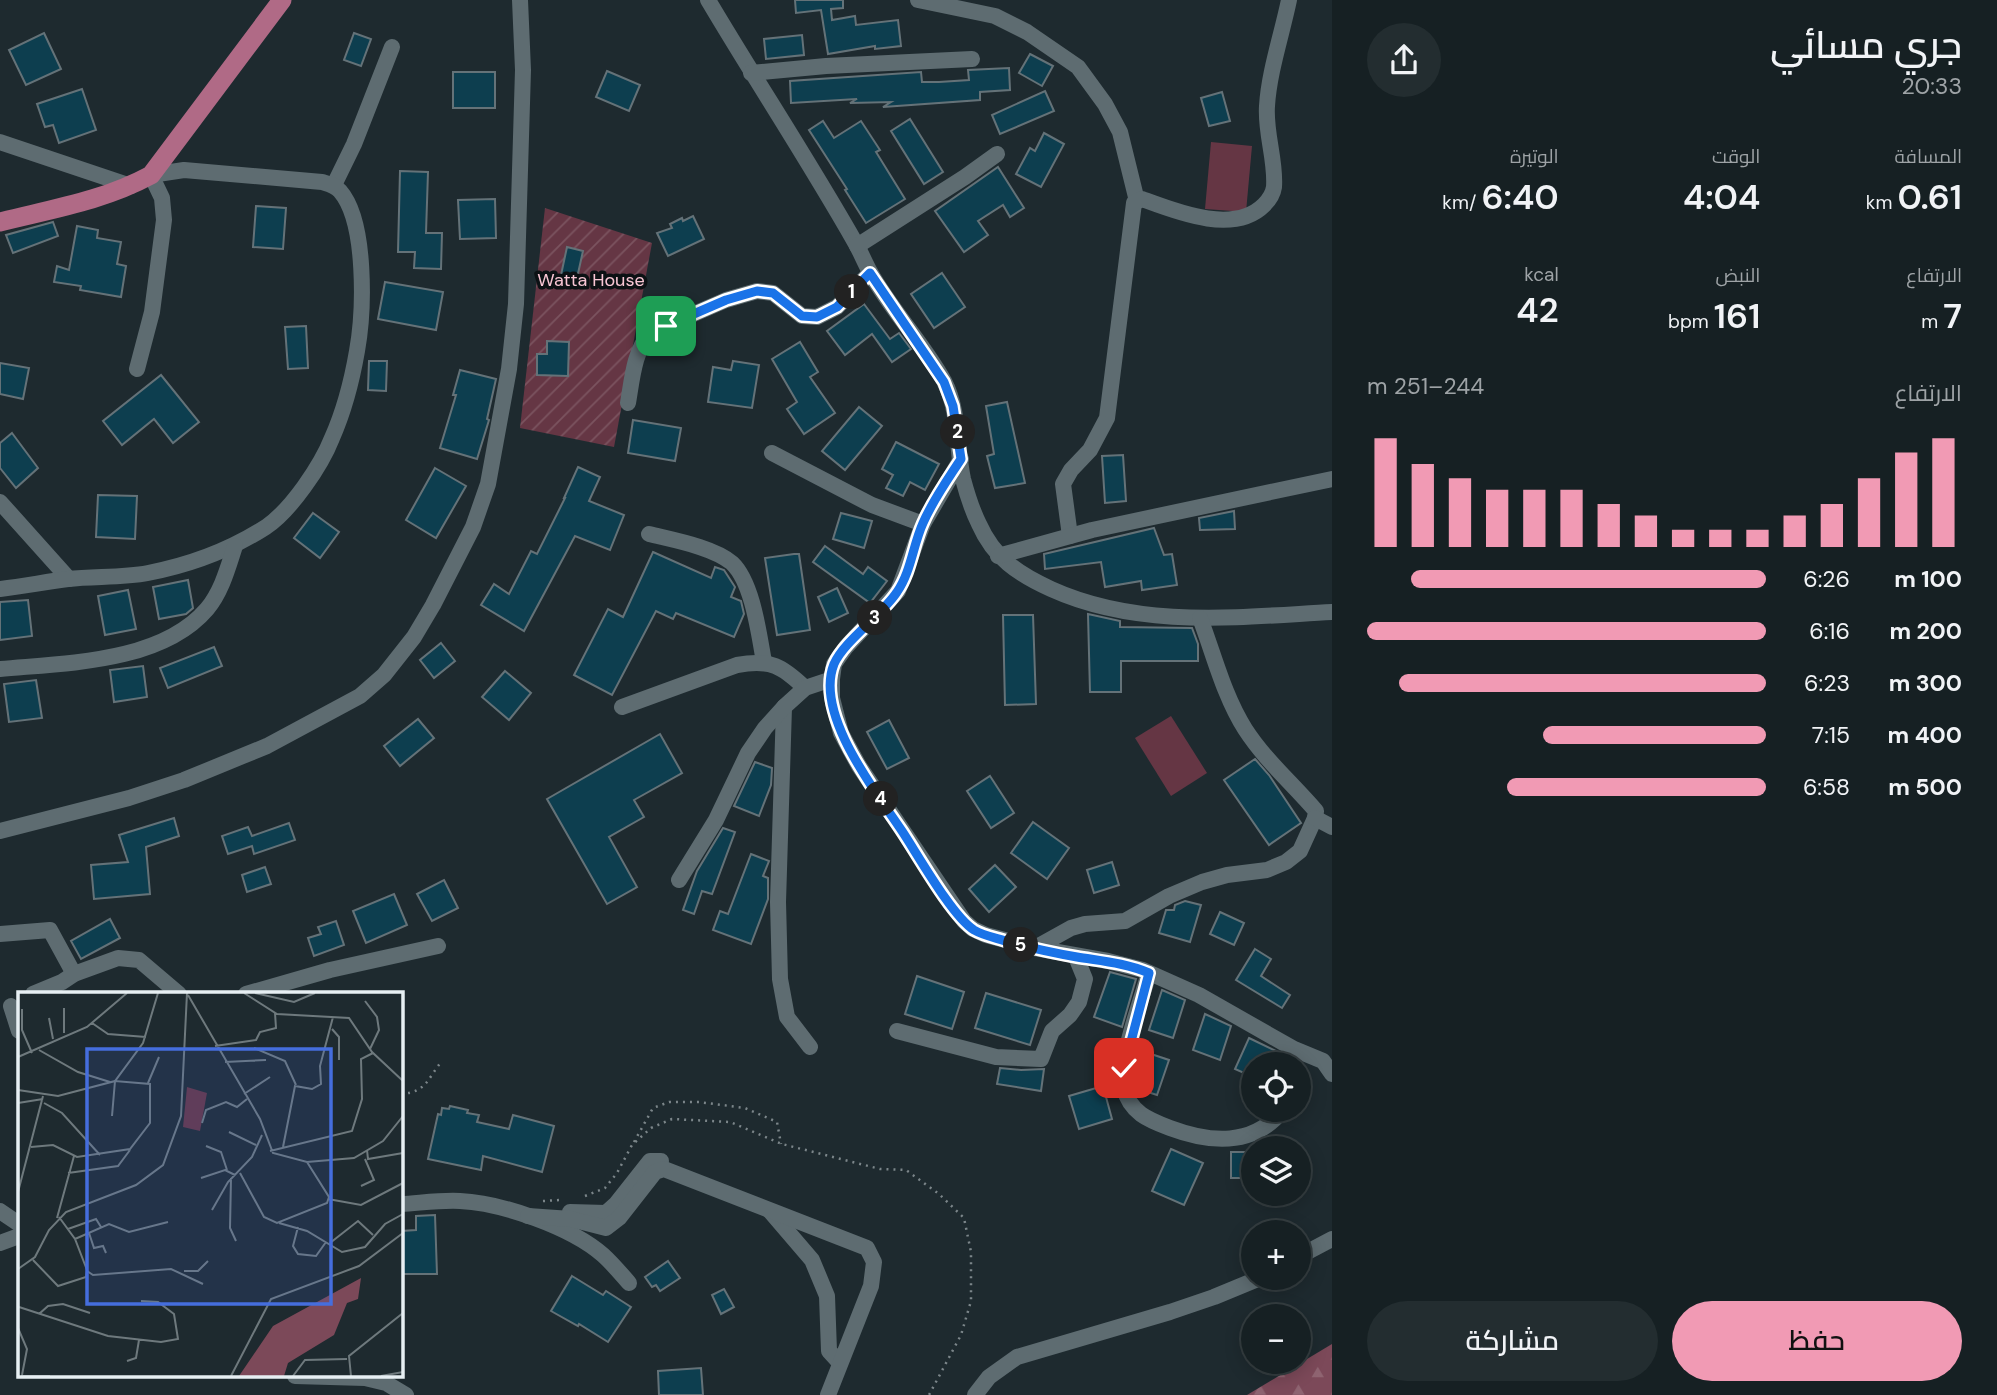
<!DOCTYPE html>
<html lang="ar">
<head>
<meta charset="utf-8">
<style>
  :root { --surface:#162023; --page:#232d30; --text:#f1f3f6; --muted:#9ea3a6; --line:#353e41; --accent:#f19ab4 }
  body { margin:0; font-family:"DM Sans",Cairo,sans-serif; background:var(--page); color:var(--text); direction:rtl; height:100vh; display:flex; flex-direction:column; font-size:26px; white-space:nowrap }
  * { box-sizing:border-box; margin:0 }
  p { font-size:23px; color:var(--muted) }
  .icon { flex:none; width:38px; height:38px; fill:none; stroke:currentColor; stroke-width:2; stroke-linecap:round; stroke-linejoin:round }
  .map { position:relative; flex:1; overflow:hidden; direction:ltr }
  .side { display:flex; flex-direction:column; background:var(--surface); width:665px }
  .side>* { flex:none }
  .tools { position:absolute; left:1241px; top:1052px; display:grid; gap:14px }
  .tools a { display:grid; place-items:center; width:70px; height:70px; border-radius:50%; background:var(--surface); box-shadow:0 4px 18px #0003,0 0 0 2px var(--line); font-size:35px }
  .pin { position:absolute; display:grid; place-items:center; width:60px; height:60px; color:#fff; margin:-30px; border-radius:14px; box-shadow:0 4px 10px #0006 }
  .km { position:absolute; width:35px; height:35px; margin:-18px; border-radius:50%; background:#222; color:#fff; font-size:19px; line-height:35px; text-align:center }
  .round { display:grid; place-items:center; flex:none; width:74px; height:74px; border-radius:37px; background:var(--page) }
  .overview { display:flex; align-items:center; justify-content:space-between; height:119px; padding:0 35px }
  h1 { font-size:38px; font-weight:600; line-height:52px }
  .stats { display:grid; grid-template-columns:repeat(3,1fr); gap:10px; height:119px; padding:7px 35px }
  .stats div { display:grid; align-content:center }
  .stats b { font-size:35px; font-weight:600 }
  .stats small { font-size:19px; font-weight:400 }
  .stats p { font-size:19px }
  .chart { height:196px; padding:14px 35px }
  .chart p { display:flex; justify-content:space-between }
  .chart svg { width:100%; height:126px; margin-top:7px; stroke:var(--accent); stroke-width:6 }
  .cta { display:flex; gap:14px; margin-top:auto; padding:14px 35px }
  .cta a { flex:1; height:80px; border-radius:42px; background:var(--accent); color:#111; font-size:28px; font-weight:600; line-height:80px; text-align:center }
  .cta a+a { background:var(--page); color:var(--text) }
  ul { padding:0 35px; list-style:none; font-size:23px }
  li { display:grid; grid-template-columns:112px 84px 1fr; align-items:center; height:52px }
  li i { height:18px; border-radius:9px; background:var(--accent) }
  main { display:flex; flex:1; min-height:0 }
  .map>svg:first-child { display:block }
  .grass { fill:#653644 }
  .forest { fill:url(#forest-firs) }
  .garden { fill:url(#garden-furrows) }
  .building { fill:#0d3e4f; stroke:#647278; stroke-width:2 }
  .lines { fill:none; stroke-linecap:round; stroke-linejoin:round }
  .path { stroke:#7c868a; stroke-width:2.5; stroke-dasharray:2 5; stroke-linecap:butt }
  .minor { stroke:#5e6c71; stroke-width:16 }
  .major { stroke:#b06a86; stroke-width:19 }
  .route-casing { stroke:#fff; stroke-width:14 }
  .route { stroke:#1a73e8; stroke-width:9 }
  .labels { text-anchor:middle; stroke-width:7; stroke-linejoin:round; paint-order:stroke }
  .park-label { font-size:18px; fill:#f9c6d4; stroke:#0c1114 }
  .inset-road { fill:none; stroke:#6e797d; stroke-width:2 }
  .view { fill:#456edd; fill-opacity:0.15; stroke:#456edd; stroke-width:3.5 }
  .inset-edge { fill:none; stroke:#e7eff3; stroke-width:3.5 }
</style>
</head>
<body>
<main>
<section class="side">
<div class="overview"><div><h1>جري مسائي</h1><p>20:33</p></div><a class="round"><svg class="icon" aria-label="share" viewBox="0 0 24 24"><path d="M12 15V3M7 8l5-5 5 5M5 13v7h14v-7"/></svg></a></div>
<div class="stats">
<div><p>المسافة</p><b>0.61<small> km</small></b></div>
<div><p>الوقت</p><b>4:04</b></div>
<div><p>الوتيرة</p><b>6:40<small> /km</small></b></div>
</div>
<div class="stats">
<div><p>الارتفاع</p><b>7<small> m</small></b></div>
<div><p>النبض</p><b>161<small> bpm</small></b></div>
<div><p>kcal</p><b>42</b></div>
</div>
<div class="chart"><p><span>الارتفاع</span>244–251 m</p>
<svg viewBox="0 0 160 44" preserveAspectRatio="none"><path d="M5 44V6M15 44V15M25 44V20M35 44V24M45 44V24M55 44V24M65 44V29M75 44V33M85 44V38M95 44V38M105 44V38M115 44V33M125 44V29M135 44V20M145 44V11M155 44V6"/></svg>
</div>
<ul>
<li><b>100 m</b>6:26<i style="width:89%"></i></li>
<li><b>200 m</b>6:16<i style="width:100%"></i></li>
<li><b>300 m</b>6:23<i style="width:92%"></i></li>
<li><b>400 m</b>7:15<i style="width:56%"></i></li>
<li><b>500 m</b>6:58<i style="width:65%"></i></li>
</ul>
<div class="cta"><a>حفظ</a><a>مشاركة</a></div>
</section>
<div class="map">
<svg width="1332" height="1395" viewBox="0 0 1332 1395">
  <defs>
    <pattern id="forest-firs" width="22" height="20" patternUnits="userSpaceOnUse" patternTransform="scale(1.75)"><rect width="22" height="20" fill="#7c4959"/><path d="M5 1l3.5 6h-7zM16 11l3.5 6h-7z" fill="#8f6471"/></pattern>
    <pattern id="garden-furrows" width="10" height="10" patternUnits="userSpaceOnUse" patternTransform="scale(1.75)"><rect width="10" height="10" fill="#653644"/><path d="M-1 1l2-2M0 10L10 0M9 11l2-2" fill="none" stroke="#7b535f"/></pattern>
  </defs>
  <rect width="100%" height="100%" fill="#1e2a2f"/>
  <g class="grass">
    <polygon points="1211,142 1252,146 1246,212 1205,209"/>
    <polygon points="1171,716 1207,773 1171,796 1135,738"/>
  </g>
  <polygon class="forest" points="1332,1344 1332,1395 1247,1395"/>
  <polygon class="garden" points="545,208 652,243 614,447 520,428"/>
  <g class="building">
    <polygon points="795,0 843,0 843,8 831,9 832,20 855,16 856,25 898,20 901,46 875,49 875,46 828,54 821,10 796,13"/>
    <polygon points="44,33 61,69 26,85 9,50"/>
    <polygon points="354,33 371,39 361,66 344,60"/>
    <polygon points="802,35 804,55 766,59 764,39"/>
    <polygon points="1030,54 1053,66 1042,86 1019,73"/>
    <polygon points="1009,68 1010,90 980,92 980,100 883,107 891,102 850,103 857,99 791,103 790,81 921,72 922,82 939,82 969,80 968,70"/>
    <polygon points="607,71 640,85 629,111 596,97"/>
    <rect x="453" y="72" width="42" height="36"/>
    <polygon points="82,89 96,130 59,143 53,125 45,127 37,104"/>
    <polygon points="1045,91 1054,111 1000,134 992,115"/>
    <polygon points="1222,92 1230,121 1209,126 1201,98"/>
    <polygon points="910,119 943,172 924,184 891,131"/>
    <polygon points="823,121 834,138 861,121 880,150 876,152 905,199 866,223 845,190 847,189 809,130"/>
    <polygon points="1044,133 1064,144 1041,187 1016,174 1030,148 1035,151"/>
    <polygon points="998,167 1024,208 1010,217 1003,205 978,221 988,235 964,252 935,211"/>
    <polygon points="400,171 428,172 426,233 442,233 441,269 414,268 415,252 398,252"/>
    <polygon points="495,199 496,238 460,239 458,200"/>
    <polygon points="256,206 286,208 283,249 253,247"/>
    <polygon points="693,216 704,239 668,256 657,233 672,228 670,224 682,218 683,221"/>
    <polygon points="53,222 58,236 13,253 6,235"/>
    <polygon points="77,226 98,230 97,238 121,242 117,264 126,266 121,297 80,290 81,286 54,282 57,266 69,270"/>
    <polygon points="567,247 583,251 577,278 561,275"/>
    <polygon points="942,273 965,307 934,328 911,294"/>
    <polygon points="385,282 443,292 436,330 378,319"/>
    <polygon points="864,304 890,339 899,333 911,349 892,362 872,334 845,355 827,331"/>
    <polygon points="306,326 308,368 288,369 285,327"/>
    <polygon points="547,341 569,342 568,376 537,375 537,354 547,354"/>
    <polygon points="800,342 818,372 810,377 835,413 804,434 787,409 797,402 772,359"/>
    <polygon points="369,361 387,361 386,391 368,390"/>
    <polygon points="733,361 759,365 752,408 708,402 713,367 731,370"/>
    <polygon points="0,363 29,368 23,399 0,394"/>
    <polygon points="460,370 496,379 487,419 489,420 477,459 440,448 456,395 453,395"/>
    <polygon points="161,375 199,422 173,443 154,419 122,445 103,421"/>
    <polygon points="1007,402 1025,483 995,488 987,456 994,454 986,406"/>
    <polygon points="859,407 882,426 845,470 822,451"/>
    <polygon points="633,420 681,428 675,461 628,453"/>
    <polygon points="12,433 38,468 16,488 0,468 0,443"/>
    <polygon points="896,442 939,464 925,490 910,482 903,496 886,488 893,475 882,469"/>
    <polygon points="1123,455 1126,501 1105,503 1102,456"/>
    <polygon points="578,467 600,477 589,501 624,515 610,550 575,536 524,631 481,605 494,584 509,594 531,551 537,554 565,498 564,498"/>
    <polygon points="435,468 466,486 436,538 406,520"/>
    <polygon points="98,495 137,496 135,539 96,537"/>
    <polygon points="1234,511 1235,529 1200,530 1199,518"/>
    <polygon points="313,513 339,532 320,558 294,538"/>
    <polygon points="841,513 872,521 864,548 833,539"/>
    <polygon points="1154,528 1164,555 1172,554 1177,585 1142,590 1141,581 1105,587 1101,562 1045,569 1044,554"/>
    <polygon points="825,546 863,574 868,567 887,581 870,603 813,562"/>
    <polygon points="653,552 711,578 715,567 724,570 735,587 731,597 741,601 744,614 734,637 676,613 673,619 656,611 612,695 574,675 608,609 623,617"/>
    <polygon points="794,554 799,554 810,630 777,635 765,558"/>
    <polygon points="188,580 193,608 186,614 159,619 153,587"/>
    <polygon points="837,588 848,613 829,622 818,597"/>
    <polygon points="128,590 136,629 105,635 98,596"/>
    <polygon points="28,600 32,636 0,640 0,602"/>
    <polygon points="1088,614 1120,621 1120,627 1192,628 1198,644 1198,661 1121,661 1121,692 1090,692"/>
    <polygon points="1003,615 1033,615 1036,704 1005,705"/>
    <polygon points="441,643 455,661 434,678 420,660"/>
    <polygon points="214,647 222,666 168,688 160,668"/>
    <polygon points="143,666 147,697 114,702 110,670"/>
    <polygon points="505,671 531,693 509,720 482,697"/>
    <polygon points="36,680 42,718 9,722 4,684"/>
    <polygon points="418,719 434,738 400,766 384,746"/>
    <polygon points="889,720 909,758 887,769 867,732"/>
    <polygon points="660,734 682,773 634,800 644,817 609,837 637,887 607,904 547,799"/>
    <polygon points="1255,759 1269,775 1301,823 1269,845 1224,780"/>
    <polygon points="755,762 772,768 771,785 759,816 734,806"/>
    <polygon points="990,776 1014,813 991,828 967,791"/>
    <polygon points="174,818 179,836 146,847 150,894 94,899 91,865 128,862 119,835"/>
    <polygon points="1033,822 1069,848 1047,879 1011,853"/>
    <polygon points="289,823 295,840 254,854 252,846 228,854 222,836 248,827 252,836"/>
    <polygon points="723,828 735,832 712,894 702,891 694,914 683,910 697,871"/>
    <polygon points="751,854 769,861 763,876 768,878 768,899 751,944 713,930 720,911 728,914"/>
    <polygon points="1112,862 1119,885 1094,893 1087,870"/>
    <polygon points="995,865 1016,887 989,912 969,889"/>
    <polygon points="265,867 271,884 247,892 242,875"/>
    <polygon points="444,880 458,908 432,921 417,894"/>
    <polygon points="394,894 407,925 366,943 353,911"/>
    <polygon points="1185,901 1201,905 1190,942 1159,933 1166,910 1174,910 1175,905"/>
    <polygon points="1220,912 1244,923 1234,945 1210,934"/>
    <polygon points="110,919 120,938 81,959 71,941"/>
    <polygon points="336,921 344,945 314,956 308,938 321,934 318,927"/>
    <polygon points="1255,949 1271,959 1261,976 1290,995 1282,1008 1236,980"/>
    <polygon points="1110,972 1136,979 1122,1027 1094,1017"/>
    <polygon points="917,976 964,992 952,1029 905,1014"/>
    <polygon points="1162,990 1185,1000 1173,1038 1149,1030"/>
    <polygon points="986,993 1041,1010 1030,1045 975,1028"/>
    <polygon points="1205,1014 1231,1026 1220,1060 1193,1050"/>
    <polygon points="1249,1038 1286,1056 1282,1064 1253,1064 1253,1077 1235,1069"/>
    <polygon points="1142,1051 1169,1060 1157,1095 1135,1088 1134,1075"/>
    <polygon points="1000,1068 1021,1070 1044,1069 1041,1091 997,1084"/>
    <polygon points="1103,1086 1112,1119 1079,1129 1069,1096"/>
    <polygon points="450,1106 468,1110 467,1113 479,1115 477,1122 509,1129 513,1115 554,1126 542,1172 483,1156 481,1170 428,1159 438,1114 441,1115 442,1108 449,1109"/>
    <polygon points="1171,1149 1203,1163 1184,1205 1152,1191"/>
    <rect x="1231" y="1152" width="22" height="26"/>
    <polygon points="435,1215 437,1274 401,1274 401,1231 416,1230 416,1216"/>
    <polygon points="668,1261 680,1278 660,1291 656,1285 652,1287 645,1277"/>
    <polygon points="572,1276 603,1295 606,1291 631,1307 608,1342 579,1324 578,1326 551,1311"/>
    <polygon points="724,1289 734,1307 721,1314 712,1295"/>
    <polygon points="701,1368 703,1395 659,1395 658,1371"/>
  </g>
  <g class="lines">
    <g class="path">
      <path d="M401,1094c26,-2 26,-15 41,-33"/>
      <polyline points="634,1142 653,1108 669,1102 699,1102 745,1108 777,1122 781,1144"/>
      <polyline points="585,1196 605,1188 617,1173 632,1145 651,1128 672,1119 730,1122 782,1144 880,1169 906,1170 939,1194 964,1218 971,1252 971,1301 961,1335 929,1395"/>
      <polyline points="543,1201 561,1200"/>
    </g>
    <g class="minor">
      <path d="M708,0c48,81 101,161 148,244 5,9 9,19 14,28 21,38 53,71 74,109 16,31 12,66 19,98 4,15 9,31 16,45 15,34 39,50 72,65 88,40 187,28 281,23"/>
      <polyline points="918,0 995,16 1027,32 1078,67 1105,104 1120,132 1137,201"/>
      <polyline points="751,73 826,66 972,59"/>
      <polyline points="0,142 131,186"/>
      <polyline points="334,185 354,144 392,47"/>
      <polyline points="857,246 965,177 997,154"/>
      <path d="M628,403c4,-23 6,-52 22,-70l76,-33 31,-9 16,2 29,23 15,1 20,-10 33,-34"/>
      <polyline points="772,453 872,505 923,524"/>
      <path d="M961,459l-38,65 -25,67 -52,56 -12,17 -2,15v19l9,35 18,33 105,155 9,8 13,6 49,13 36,-20 14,-4 40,-3 44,-25 33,-14 25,-7 40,-5 19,-8 14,-11 15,-33 1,-7c-24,-28 -51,-51 -71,-82 -21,-33 -31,-74 -45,-111"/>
      <polyline points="0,502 69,579"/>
      <path d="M649,534c24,6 64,13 83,29 21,20 27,72 32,99"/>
      <path d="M1070,536l-7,-52 8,-14 19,-20 17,-32 27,-215 8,-4c35,13 92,36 122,6 5,-5 9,-11 10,-18 2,-27 -9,-54 -7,-81 2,-34 15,-72 22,-106"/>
      <polyline points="998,556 1092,530 1332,479"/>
      <path d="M0,589c23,-3 46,-7 68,-10 27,-3 54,-1 80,-6 42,-8 82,-23 118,-46 25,-17 55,-61 66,-89 12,-27 20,-58 25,-87 7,-39 10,-129 -17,-160 -5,-6 -11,-7 -18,-9l-138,-12 -33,5 11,23 2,22 -12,92 -15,57"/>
      <path d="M0,669c65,-6 161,-6 207,-60 15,-18 21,-42 28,-63"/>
      <path d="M622,707l115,-42c34,-6 45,1 68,23"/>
      <polyline points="784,707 778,902 780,979 787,1017 810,1047"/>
      <polyline points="1315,818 1332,827"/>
      <polyline points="0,831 129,798 184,780 267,746 360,696 384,675 414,637 433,605 473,527 488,484 509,369 516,304 523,70 520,0"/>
      <polyline points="679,880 716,820 748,753 765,728 784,707 805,688 832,679"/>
      <polyline points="0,934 50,930 74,974"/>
      <polyline points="1035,948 1108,961 1143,970 1199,995 1294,1049 1323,1061 1332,1074"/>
      <path d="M1149,973c-8,28 -31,89 -25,115 6,25 25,32 46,40 40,15 83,19 113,-18"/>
      <polyline points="33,994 62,982 74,974 118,958 139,960 179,994"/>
      <polyline points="246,994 330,970 438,946"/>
      <polyline points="11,1006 19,1031"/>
      <polyline points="897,1031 996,1057 1041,1059 1052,1031 1070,1015 1079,1002 1085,979 1076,957"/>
      <path d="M401,1204c19,-1 39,-4 59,-3 42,2 111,26 143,54 10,9 18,19 26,28"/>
      <polyline points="0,1211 19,1224"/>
      <polyline points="770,1211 812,1260 827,1296 829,1351 840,1363"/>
      <polyline points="570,1212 606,1213 616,1204 650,1161 661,1161"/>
      <polyline points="528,1216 571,1219 606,1228 619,1218 655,1172 664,1169 867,1248 874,1262 871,1286 828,1395"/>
      <polyline points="0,1243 19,1236"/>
      <polyline points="1298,1257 1332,1239"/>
      <polyline points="295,1376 365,1378 386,1383 406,1395"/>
      <polyline points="975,1395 989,1377 1017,1357 1170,1312 1214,1297 1260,1278"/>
    </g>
    <path class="major" d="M0,222c52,-13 103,-21 151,-47l131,-175"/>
  </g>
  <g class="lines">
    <g class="route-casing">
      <path id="route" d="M666,326l60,-26 31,-9 16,2 29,23 15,1 20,-10 33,-34 74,109 9,24 8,53c-13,20 -28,41 -38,64 -10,22 -12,49 -26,69 -15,23 -53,49 -63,72 -20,50 42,128 68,167 16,24 50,85 72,99 10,6 23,8 35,12 22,6 45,11 68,15 24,4 49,6 72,16l-25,95"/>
    </g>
    <use href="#route" class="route"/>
  </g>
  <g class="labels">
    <g class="park-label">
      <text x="591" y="286">Watta House</text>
    </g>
  </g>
  <g transform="translate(18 992)">
    <rect width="385" height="385" fill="#1e2a2f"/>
    <path d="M343,286l-3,21 -11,4 -13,32 -46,28 -4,13h-45l34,-50z" fill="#7c4959"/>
    <path d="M169,95l20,6 -7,38 -17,-4z" fill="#653644"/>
    <path class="inset-road" d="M226,1l33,21 72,4 23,34 31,29M237,1l39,9 21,-9M170,3l72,124 13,34 34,9 47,-4 29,-17 20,-25M347,9l12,16 2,13 -9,19M4,17v21l10,23M31,26l4,21M74,31l16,11 38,3M314,37l7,8v23M46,41v-25M197,54l41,-6 4,-8 16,-4 -1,-15M236,56l31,13 11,24M21,58l39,22 32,10M0,65l69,-30 40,-34M207,70l41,-2M130,91l11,-26M0,98l40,6 57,-15 28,-38 15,-50M226,102l26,-17M0,111l25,-4M26,111l18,10 38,42M184,131l4,-13 20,-8 11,5 10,-8M211,140l27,13M188,154l15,6 6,18M13,155l22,-2 24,12 53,-8 20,-26v-39l-35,-3 -3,35M265,155l12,-61 17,3 9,-5 -1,-18 13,-49M349,158l1,9 35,-6M252,159l82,-20 10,-32 -1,-40 12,-6M50,181l50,-7 12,-16M222,181l24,44 13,6 50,-20 2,-6 -22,-35M183,186l24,-8 10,5M213,186l-1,50 6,13M343,194l13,-6 -9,-21M0,200l25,-96M310,207l33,6 42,-22M194,218l16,-28 24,-25 10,-22M41,225l16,22 12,31M39,226l17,-62M261,231l28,8 35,21 23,-5 20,-23 18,-10M280,235l-5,19 5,8 18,2 10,-14M50,237l28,-10 5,8M71,241l5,15 9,-2 3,7M57,247l34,-15 20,8 39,-10M312,251l28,-22 15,14M15,268l25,26 28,-9 1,-6 6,4 78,-6 32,15M0,277l17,-12 14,-27 17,-18 70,-27 27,-20 18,-49 6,-123M166,279h14l10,-10M1,315l89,29 53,6 17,-3 -4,-25 -16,-12 -17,-1M21,322l9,-8 15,-2 27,9M0,336l9,21 -5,26M109,369l9,-3 3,-18M3,384h29M213,384l40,-77 88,-33 44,-33M275,384l12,-16 42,-1M333,384l-2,-20 54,-43M363,384l22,-4"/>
    <path class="view" d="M69,57h244v255h-244z"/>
    <rect width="385" height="385" class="inset-edge"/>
  </g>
</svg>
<div class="tools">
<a><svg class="icon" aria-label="locate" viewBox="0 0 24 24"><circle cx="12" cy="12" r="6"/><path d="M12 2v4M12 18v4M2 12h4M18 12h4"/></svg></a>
<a><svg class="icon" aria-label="layers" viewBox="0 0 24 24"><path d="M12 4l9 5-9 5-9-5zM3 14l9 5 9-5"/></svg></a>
<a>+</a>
<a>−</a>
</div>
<div class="pin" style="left:666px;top:326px;background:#1e9e55"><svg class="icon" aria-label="arrive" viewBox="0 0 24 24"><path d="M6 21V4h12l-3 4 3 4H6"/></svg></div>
<div class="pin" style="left:1124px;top:1068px;background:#d93025"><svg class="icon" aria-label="check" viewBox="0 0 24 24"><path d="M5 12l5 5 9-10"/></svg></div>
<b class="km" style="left:852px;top:292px">1</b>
<b class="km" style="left:958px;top:432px">2</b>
<b class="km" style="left:875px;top:618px">3</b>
<b class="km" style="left:881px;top:799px">4</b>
<b class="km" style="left:1021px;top:945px">5</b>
</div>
</main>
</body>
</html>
